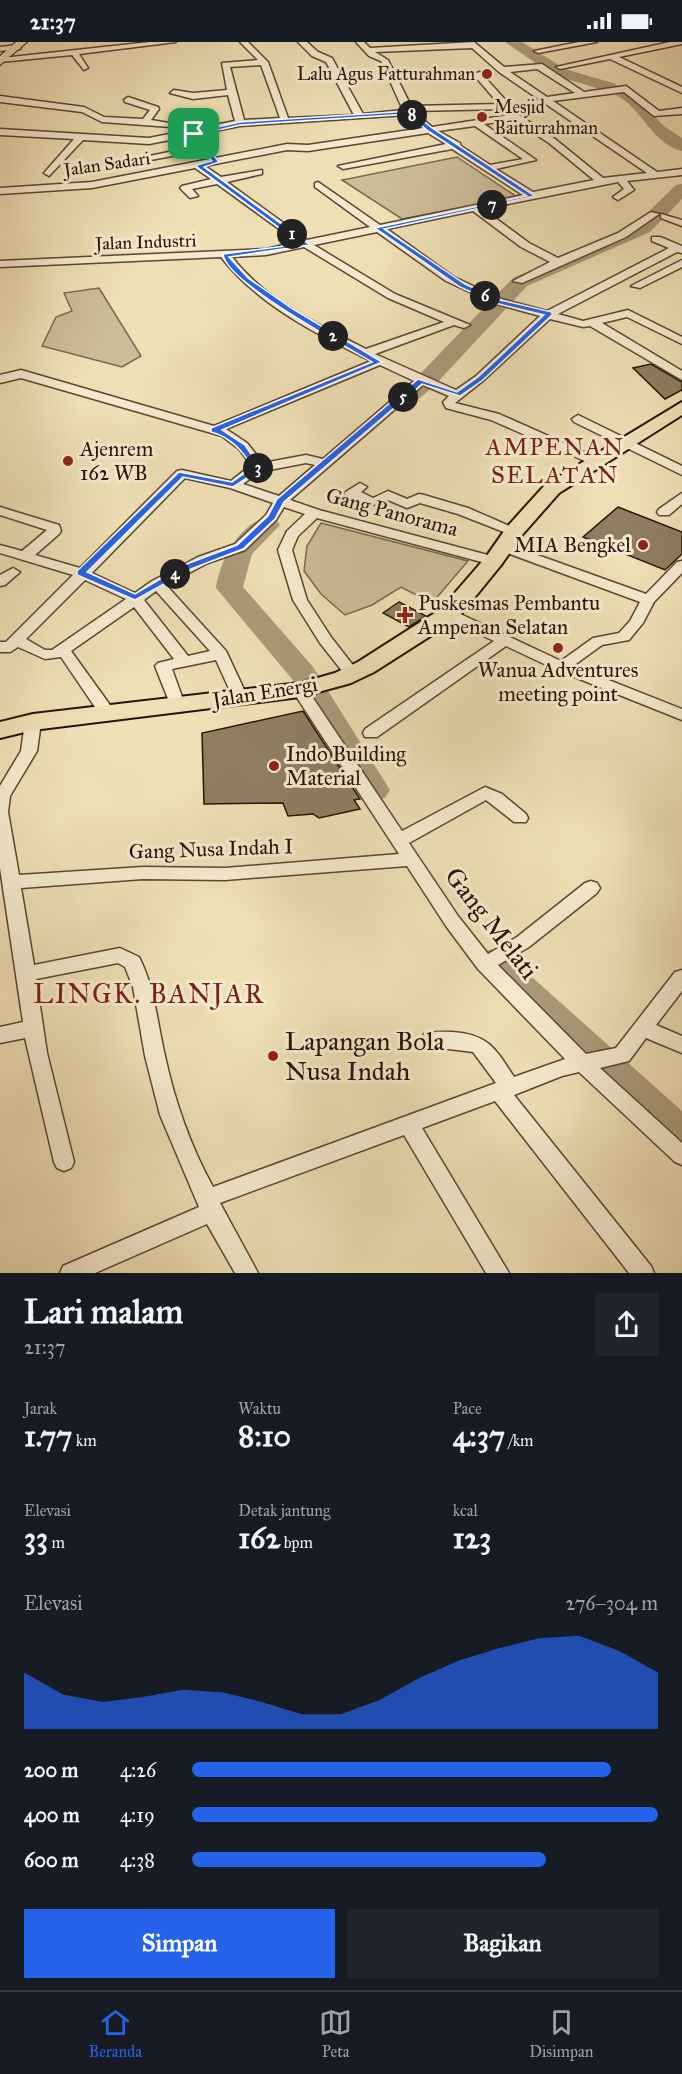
<!DOCTYPE html>
<html lang="id">
<head>
<meta charset="utf-8">
<style>
  :root { --surface:#171b24; --page:#20242c; --text:#f1f3f6; --muted:#9ea1a6; --line:#363941; --accent:#2563eb }
  body { margin:0; font-family:"IM FELL Great Primer",serif; background:var(--page); color:var(--text); height:100vh; display:flex; flex-direction:column; font-size:22px; white-space:nowrap }
  * { box-sizing:border-box; margin:0 }
  p { font-size:20px; color:var(--muted) }
  .icon { flex:none; width:33px; height:33px; fill:none; stroke:currentColor; stroke-width:2; stroke-linecap:round; stroke-linejoin:round }
  .map { position:relative; height:1231px; overflow:hidden }
  .drawer { display:flex; flex-direction:column; background:var(--surface); flex:1 }
  .drawer>* { flex:none }
  .pin { position:absolute; display:grid; place-items:center; width:51px; height:51px; color:#fff; margin:-26px; border-radius:12px; box-shadow:0 3px 9px #0006 }
  .km { position:absolute; width:30px; height:30px; margin:-15px; border-radius:50%; background:#222; color:#fff; font-size:16px; line-height:30px; text-align:center }
  .round { display:grid; place-items:center; flex:none; width:63px; height:63px; border-radius:0px; background:var(--page) }
  .summary { display:flex; align-items:center; justify-content:space-between; height:102px; padding:0 24px }
  h1 { font-size:33px; font-weight:700; line-height:45px }
  .stats { display:grid; grid-template-columns:repeat(3,1fr); gap:9px; height:102px; padding:6px 24px }
  .stats div { display:grid; align-content:center }
  .stats b { font-size:30px; font-weight:700 }
  .stats small { font-size:16px; font-weight:400 }
  .stats p { font-size:16px }
  .chart { height:168px; padding:12px 24px }
  .chart p { display:flex; justify-content:space-between }
  .chart svg { width:100%; height:108px; margin-top:6px; fill:var(--accent); opacity:.7 }
  .button { display:flex; gap:12px; margin-top:auto; padding:12px 24px }
  .button a { flex:1; height:69px; border-radius:0px; background:var(--accent); color:#fff; font-size:24px; font-weight:700; line-height:69px; text-align:center }
  .button a+a { background:var(--page); color:var(--text) }
  ul { padding:0 24px; list-style:none; font-size:20px }
  li { display:grid; grid-template-columns:96px 72px 1fr; align-items:center; height:45px }
  li i { height:15px; border-radius:8px; background:var(--accent) }
  .status { display:flex; justify-content:space-between; align-items:center; height:42px; padding:0 30px; background:var(--surface); direction:ltr }
  .status svg { height:16px; fill:currentColor }
  .tabs { display:flex; justify-content:space-around; align-items:center; height:84px; border-top:2px solid var(--line); background:var(--surface); font-size:16px; color:var(--muted) }
  .tabs a { display:grid; justify-items:center; gap:3px }
  .tabs .current { color:var(--accent) }
  .map>svg:first-child { display:block }
  .green { fill:#cdbc98; stroke:#7b6850; stroke-width:1.5 }
  .lines { fill:none; stroke-linecap:round; stroke-linejoin:round }
  .river { fill:#ac9a7a; fill-rule:evenodd }
  .building { fill:#907d62; stroke:#291308; stroke-width:1.5 }
  .minor-casing { stroke:#5a4633; stroke-width:3 }
  .major-casing { stroke:#291308; stroke-width:2 }
  .highway-casing { stroke:#291308; stroke-width:4 }
  .minor { fill:#f5eacf; fill-rule:evenodd }
  .major { fill:#efdfb5; fill-rule:evenodd }
  .highway { fill:#efdfb5; fill-rule:evenodd }
  .route { fill:#2563eb; stroke:#fff; stroke-width:1.5; fill-rule:evenodd }
  .poi-dot { fill:#8f2418; stroke:#f5eacf; stroke-width:2 }
  .labels { text-anchor:middle; stroke-width:6; stroke-linejoin:round; paint-order:stroke }
  .far-poi-label { font-size:18px; fill:#291308; stroke:#f5eacf; text-anchor:end }
  .far-street-label { font-size:18px; fill:#291308; stroke:#f5eacf }
  .poi-label { font-size:21px; fill:#291308; stroke:#f5eacf; text-anchor:start }
  .street-label { font-size:21px; fill:#291308; stroke:#f5eacf }
  .quarter-label { font-size:24px; letter-spacing:1.5px; fill:#7a1f14; stroke:#f5eacf }
  .near-street-label { font-size:26px; fill:#291308; stroke:#f5eacf }
  .near-poi-label { font-size:26px; fill:#291308; stroke:#f5eacf; text-anchor:start }
  .near-neighbourhood-label { font-size:27px; letter-spacing:1.5px; fill:#7a1f14; stroke:#f5eacf }
</style>
</head>
<body>
<div class="status"><b>21:37</b><svg viewBox="0 0 49 12"><path d="M0 12V9h3v3zM5 12V6h3v6zM10 12V3h3v9zM15 12V0h3v12zM26 1h20v11H26zM47 4h2v5h-2z"/></svg></div>
<div class="map">
<svg width="682" height="1231" viewBox="0 0 682 1231">
  <rect width="100%" height="100%" fill="#efdfb5"/>
  <filter id="stains"><feTurbulence type="fractalNoise" baseFrequency=".00333" numOctaves="4"/><feColorMatrix values="0 0 0 0 .2 0 0 0 0 .09 0 0 0 0 .02 0 0 0 .5 -.17"/></filter>
  <radialGradient id="worn" r=".72"><stop offset=".6" stop-color="#630" stop-opacity="0"/><stop offset="1" stop-color="#630" stop-opacity=".3"/></radialGradient>
  <g class="green">
    <polygon points="457,115 517,155 402,177 342,138"/>
    <polygon points="99,246 141,314 122,325 42,304 56,275 72,269 64,251"/>
    <polygon points="321,481 468,519 432,561 401,545 372,563 345,573 321,552 304,529 307,504"/>
  </g>
  <g class="lines">
    <g class="river">
      <path d="M505,0h17l43,27 51,15 1,4c22,-5 30,20 42,33 6,7 16,12 23,17v13c-31,-8 -40,-43 -66,-56l-1,-4 -5,1 -57,-17z"/>
      <polygon points="682,142 682,157 650,190 527,244 434,344 408,366 392,366 389,361 418,334 513,236 636,182 676,143"/>
      <path d="M267,475l9,3 4,5 -28,29 -9,33 70,80 77,123 -5,8 -11,3 -11,-3 -71,-119 -76,-91c4,-27 22,-63 51,-71z"/>
      <polygon points="493,907 505,911 682,1069 682,1110 668,1105 481,931 475,921 481,911"/>
    </g>
  </g>
  <g class="building">
    <polygon points="651,322 682,340 682,348 665,357 633,326"/>
    <polygon points="618,465 682,490 682,512 665,528 583,495"/>
    <polygon points="399,560 426,574 409,585 383,571"/>
    <polygon points="303,669 360,757 354,758 360,767 319,776 313,772 288,774 283,761 204,762 202,691"/>
  </g>
  <g class="lines">
    <g class="minor-casing">
      <g id="minor">
        <polygon points="150,0 176,0 79,12 88,26 84,28 72,13 0,20 2,16"/>
        <path d="M240,0h8l20,20 20,56 66,-3 -28,-53 -14,-6 -14,-14h9l11,10 14,6 31,56 40,-4 -22,-49 -12,-5 -13,-14h8l6,6 104,-6 30,25 38,-3 42,28 42,-6 33,25 23,-3v6l-28,2 -30,-24 -71,9 104,71 25,-3v6l-55,6 7,9 -16,10 -5,-3 11,-8 -6,-7 -135,27 46,34 29,15 60,-25 33,-21 8,2 -33,23 -104,46 -9,-2 37,-19 -29,-15 -48,-36 -86,18 67,48 47,22 46,12 122,-63 -17,-7v-4h8l22,9v7l-5,-1 -119,62 25,7 45,-11 54,27v7l-55,-27 -25,6 80,48v9l-92,-54 -7,1 -33,-8 -66,61 -29,23 44,11 99,44v6l-4,1 -103,-45 -45,-12 -3,-6 6,-6 -26,-11 -133,115 29,10 180,48 2,3 -2,3h-10l-172,-46 -19,18 -6,14 15,50 24,37 28,36 -8,5 -5,-2 -26,-33 -27,-43 -15,-50 9,-19 18,-17 -21,-7 -8,13 -31,30 -37,13 -42,22 60,66 22,47 -3,4h-10l-19,-42 -44,9 13,36 -3,4h-10l-17,-43 3,-3 16,-4 -40,-52 -63,44 44,61 -8,5 -6,-1 -40,-59 -16,2 -27,-12 -8,5h-10v-10h6l67,-67 -73,-22v-8l22,6 25,-21 -47,-15v-8l59,18 2,6 -2,3 -24,21 45,13 97,-97 5,-1 49,11 20,-16 -12,-16 -17,-13 -201,-58 -21,5v-8l21,-5 193,56 157,-65c-53,-26 -113,-56 -150,-104l-221,10v-6l266,-12 31,-7 -80,-58 -25,5 6,7 -8,2 -10,-10 2,-2 29,-7 -16,-11 -103,20 -92,6v-6l92,-6 195,-38 21,1 115,-17 -16,-13 -167,11 -91,18 -66,-4 -34,36 -5,-3 30,-34 -74,-4v-6l149,9 86,-17 -7,-26 -35,4 -23,-6 4,-3 19,3 34,-3 -5,-27 36,-3zM472,6l27,24 148,101 -44,5 -48,-39 -36,-24 -39,-43 -7,2 26,30 -88,2 -23,-46 -13,-8zM261,23l19,53 -36,2 -14,-53zM537,27l38,24 -28,4 -37,-25zM504,67l6,6 -78,12 -19,-16zM514,78l35,23 45,37 -61,12 -37,-23 40,-9 -52,-36zM475,84l48,33 -33,6 -29,-19 -1,-3 -22,-12zM428,91l18,11 -108,22 5,3 109,-20 71,46 -143,30 -62,-43 -3,1v4l55,40 -63,13 -80,-58 35,-8v-4l-41,7 -16,-11 82,-16 21,1zM377,190l69,49 47,22 47,13 -64,60 -20,14 -81,-36 79,-29 10,3 6,-3 -75,-31 -81,-49zM304,205l84,51 56,24 -78,27c-48,-24 -101,-49 -134,-92l34,-2zM380,323l34,16 -91,78 -17,-4 -43,8 -16,-20 -21,-14zM306,421l9,2 -36,31 -36,-12 16,-12zM185,436l45,10 43,15 -7,12 -31,29 -37,13 -46,24 -17,12 -43,-20zM85,538l41,19 -74,51h-7l-19,-11zM156,549l54,60 -22,5 -44,-56z"/>
        <polygon points="579,0 597,0 538,11 534,9"/>
        <polygon points="670,0 682,0 682,2 619,15 682,45 682,51 610,17 560,27 556,25"/>
        <polygon points="17,3 21,5 20,7 0,9 0,5"/>
        <polygon points="0,54 84,65 104,75 143,77 150,68 125,60 124,58 128,55 158,65 159,67 151,78 175,82 171,85 102,80 82,70 0,60"/>
        <polygon points="202,103 205,104 205,108 145,119 140,116"/>
        <polygon points="661,172 682,178 682,184 661,176"/>
        <polygon points="682,218 682,225 640,246 631,244"/>
        <polygon points="578,373 682,424 682,433 574,380 572,377"/>
        <path d="M360,441l7,4 -6,5 12,6 15,-7 19,8 12,-5 5,1 44,13 53,23 -2,3h-10l-51,-20 -38,-11 -13,5 -19,-8c-15,9 -30,5 -44,-7z"/>
        <polygon points="682,451 682,462 669,473 659,473 657,470 659,467"/>
        <polygon points="504,501 646,552 677,520 682,519 682,531 654,560 643,581 629,598 602,603 573,624 682,667 682,678 557,628 506,604 377,695 365,695 363,691 365,687 494,599 444,575 442,572 444,569 454,569 561,619 593,596 619,591 630,579 640,560 499,508 497,505"/>
        <polygon points="13,526 20,530 5,543 0,544 0,533"/>
        <path d="M300,643l5,1 97,145 83,-44 17,7 24,20 2,4 -2,4h-12l-28,-22 -77,43 49,73 30,38 29,-17 68,-54 6,-2 6,2 3,5 -3,5 -68,54 -31,18 88,89 30,-6 59,-76 7,-2v21l-26,34 26,11v17l-36,-15 -17,23 -29,7 82,75v22l-7,-3 -96,-90 -17,4 -48,19 137,171 3,7h-25l-134,-172 -73,27 87,145h-23l-82,-138 -184,68 38,70h-23l-28,-49 -112,49h-35l3,-7 136,-59 -39,-92 -15,-59 -12,-69 -8,-20 -7,-4 -82,16 11,74 27,109 -3,6 -7,3 -7,-3 -3,-6 -29,-124 -25,5v-16l23,-5 -23,-154v-82l21,-35 4,-29 8,-5 8,5 -4,29 -27,45 -2,16 11,63 124,-8 82,1 174,-14 -107,-164zM407,824l39,60 32,43 87,90 -51,18c-18,-28 -26,-43 -62,-45 -9,0 -19,-1 -28,2l-3,6 3,6 49,6 23,31 -283,104c-23,-42 -38,-85 -48,-131 -8,-34 -10,-68 -26,-99l-19,-9 -86,17 -13,-77 122,-9 82,1z"/>
      </g>
    </g>
    <g class="major-casing">
      <polygon id="major" points="16,0 27,0 0,23 0,14"/>
    </g>
    <g class="highway-casing">
      <polygon id="highway" points="682,360 682,373 559,451 522,493 501,523 457,577 374,630 351,641 300,655 33,688 0,696 0,680 33,672 300,641 335,631 358,620 441,567 486,515 507,485 545,443"/>
    </g>
    <use href="#minor" class="minor"/>
    <use href="#major" class="major"/>
    <use href="#highway" class="highway"/>
  </g>
  <path class="route" d="M411,69l21,17 103,68 -151,33 81,55 35,16 52,12v3l-69,65 -23,16 -38,-12 -138,118 -9,17 -32,30 -52,20 -56,31 -58,-25v-4l102,-99 53,10 21,-15c-11,-16 -22,-30 -42,-35v-4l161,-66c-28,-17 -147,-80 -149,-108l78,-10 -104,-77v-2l15,-4 -21,-28 49,-11zM408,72l20,17 99,65 -152,32 85,59 35,16 49,12 -66,62 -21,15 -39,-13 -141,120 -9,17 -31,29 -53,20 -49,29 -48,-22 96,-95 50,10 28,-18 -16,-24 -23,-15 160,-68 -89,-53 -45,-31 -19,-21 81,-12 -106,-78 15,-5 -22,-27 43,-10z"/>
  <g class="poi-dot">
    <circle cx="487" cy="32" r="6"/>
    <circle cx="482" cy="75" r="6"/>
    <circle cx="68" cy="419" r="6"/>
    <circle cx="643" cy="503" r="6"/>
    <path d="M402 564h6v6h6v6h-6v6h-6v-6h-6v-6h6z"/>
    <circle cx="558" cy="606" r="6"/>
    <circle cx="274" cy="724" r="6"/>
    <circle cx="273" cy="1014" r="6"/>
  </g>
  <g class="labels">
    <g class="far-poi-label">
      <text x="475" y="38">Lalu Agus Fatturahman</text>
      <text x="494" y="71" text-anchor="start">Mesjid<tspan x="494" dy="21">Baiturrahman</tspan></text>
    </g>
    <g class="far-street-label">
      <text transform="translate(107 122) rotate(-8)" y="6">Jalan Sadari</text>
      <text transform="translate(146 200) rotate(-2)" y="6">Jalan Industri</text>
    </g>
    <g class="poi-label">
      <text x="80" y="414">Ajenrem<tspan x="80" dy="24">162 WB</tspan></text>
      <text x="631" y="510" text-anchor="end">MIA Bengkel</text>
      <text x="418" y="568">Puskesmas Pembantu<tspan x="418" dy="24">Ampenan Selatan</tspan></text>
      <text x="558" y="635" text-anchor="middle">Wanua Adventures<tspan x="558" dy="24">meeting point</tspan></text>
      <text x="286" y="719">Indo Building<tspan x="286" dy="24">Material</tspan></text>
    </g>
    <g class="street-label">
      <text transform="translate(392 470) rotate(15)" y="7">Gang Panorama</text>
      <text transform="translate(265 650) rotate(-9)" y="7">Jalan Energi</text>
      <text transform="translate(211 807) rotate(-2)" y="7">Gang Nusa Indah I</text>
    </g>
    <g class="quarter-label">
      <text x="555" y="413">AMPENAN<tspan x="555" dy="28">SELATAN</tspan></text>
    </g>
    <g class="near-street-label">
      <text transform="translate(492 881) rotate(52)" y="9">Gang Melati</text>
    </g>
    <g class="near-poi-label">
      <text x="285" y="1008">Lapangan Bola<tspan x="285" dy="30">Nusa Indah</tspan></text>
    </g>
    <g class="near-neighbourhood-label">
      <text x="149" y="961">LINGK. BANJAR</text>
    </g>
  </g>
  <rect width="100%" height="100%" filter="url(#stains)"/>
  <rect width="100%" height="100%" fill="url(#worn)"/>
</svg>
<div class="pin" style="left:194px;top:92px;background:#1e9e55"><svg class="icon" aria-label="arrive" viewBox="0 0 24 24"><path d="M6 21V4h12l-3 4 3 4H6"/></svg></div>
<b class="km" style="left:292px;top:192px">1</b>
<b class="km" style="left:333px;top:294px">2</b>
<b class="km" style="left:258px;top:426px">3</b>
<b class="km" style="left:175px;top:532px">4</b>
<b class="km" style="left:403px;top:355px">5</b>
<b class="km" style="left:485px;top:254px">6</b>
<b class="km" style="left:492px;top:163px">7</b>
<b class="km" style="left:412px;top:73px">8</b>
</div>
<section class="drawer">
<div class="summary"><div><h1>Lari malam</h1><p>21:37</p></div><a class="round"><svg class="icon" aria-label="share" viewBox="0 0 24 24"><path d="M12 15V3M7 8l5-5 5 5M5 13v7h14v-7"/></svg></a></div>
<div class="stats">
<div><p>Jarak</p><b>1.77<small> km</small></b></div>
<div><p>Waktu</p><b>8:10</b></div>
<div><p>Pace</p><b>4:37<small> /km</small></b></div>
</div>
<div class="stats">
<div><p>Elevasi</p><b>33<small> m</small></b></div>
<div><p>Detak jantung</p><b>162<small> bpm</small></b></div>
<div><p>kcal</p><b>123</b></div>
</div>
<div class="chart"><p><span>Elevasi</span>276–304 m</p>
<svg viewBox="0 0 160 44" preserveAspectRatio="none"><path d="M0 44V21L10 30L20 33L30 31L40 28L50 29L60 33L70 38L80 38L90 32L100 23L110 16L120 11L130 7L140 6L150 12L160 21V44z"/></svg>
</div>
<ul>
<li><b>200 m</b>4:26<i style="width:90%"></i></li>
<li><b>400 m</b>4:19<i style="width:100%"></i></li>
<li><b>600 m</b>4:38<i style="width:76%"></i></li>
</ul>
<div class="button"><a>Simpan</a><a>Bagikan</a></div>
</section>
<nav class="tabs">
<a class="current"><svg class="icon" aria-label="home" viewBox="0 0 24 24"><path d="M3 11l9-7 9 7M6 9v11h12V9"/></svg>Beranda</a>
<a><svg class="icon" aria-label="map" viewBox="0 0 24 24"><path d="M3 6l6-2 6 2 6-2v14l-6 2-6-2-6 2zM9 4v14M15 6v14"/></svg>Peta</a>
<a><svg class="icon" aria-label="saved" viewBox="0 0 24 24"><path d="M7 4h10v16l-5-4-5 4z"/></svg>Disimpan</a>
</nav>
</body>
</html>
